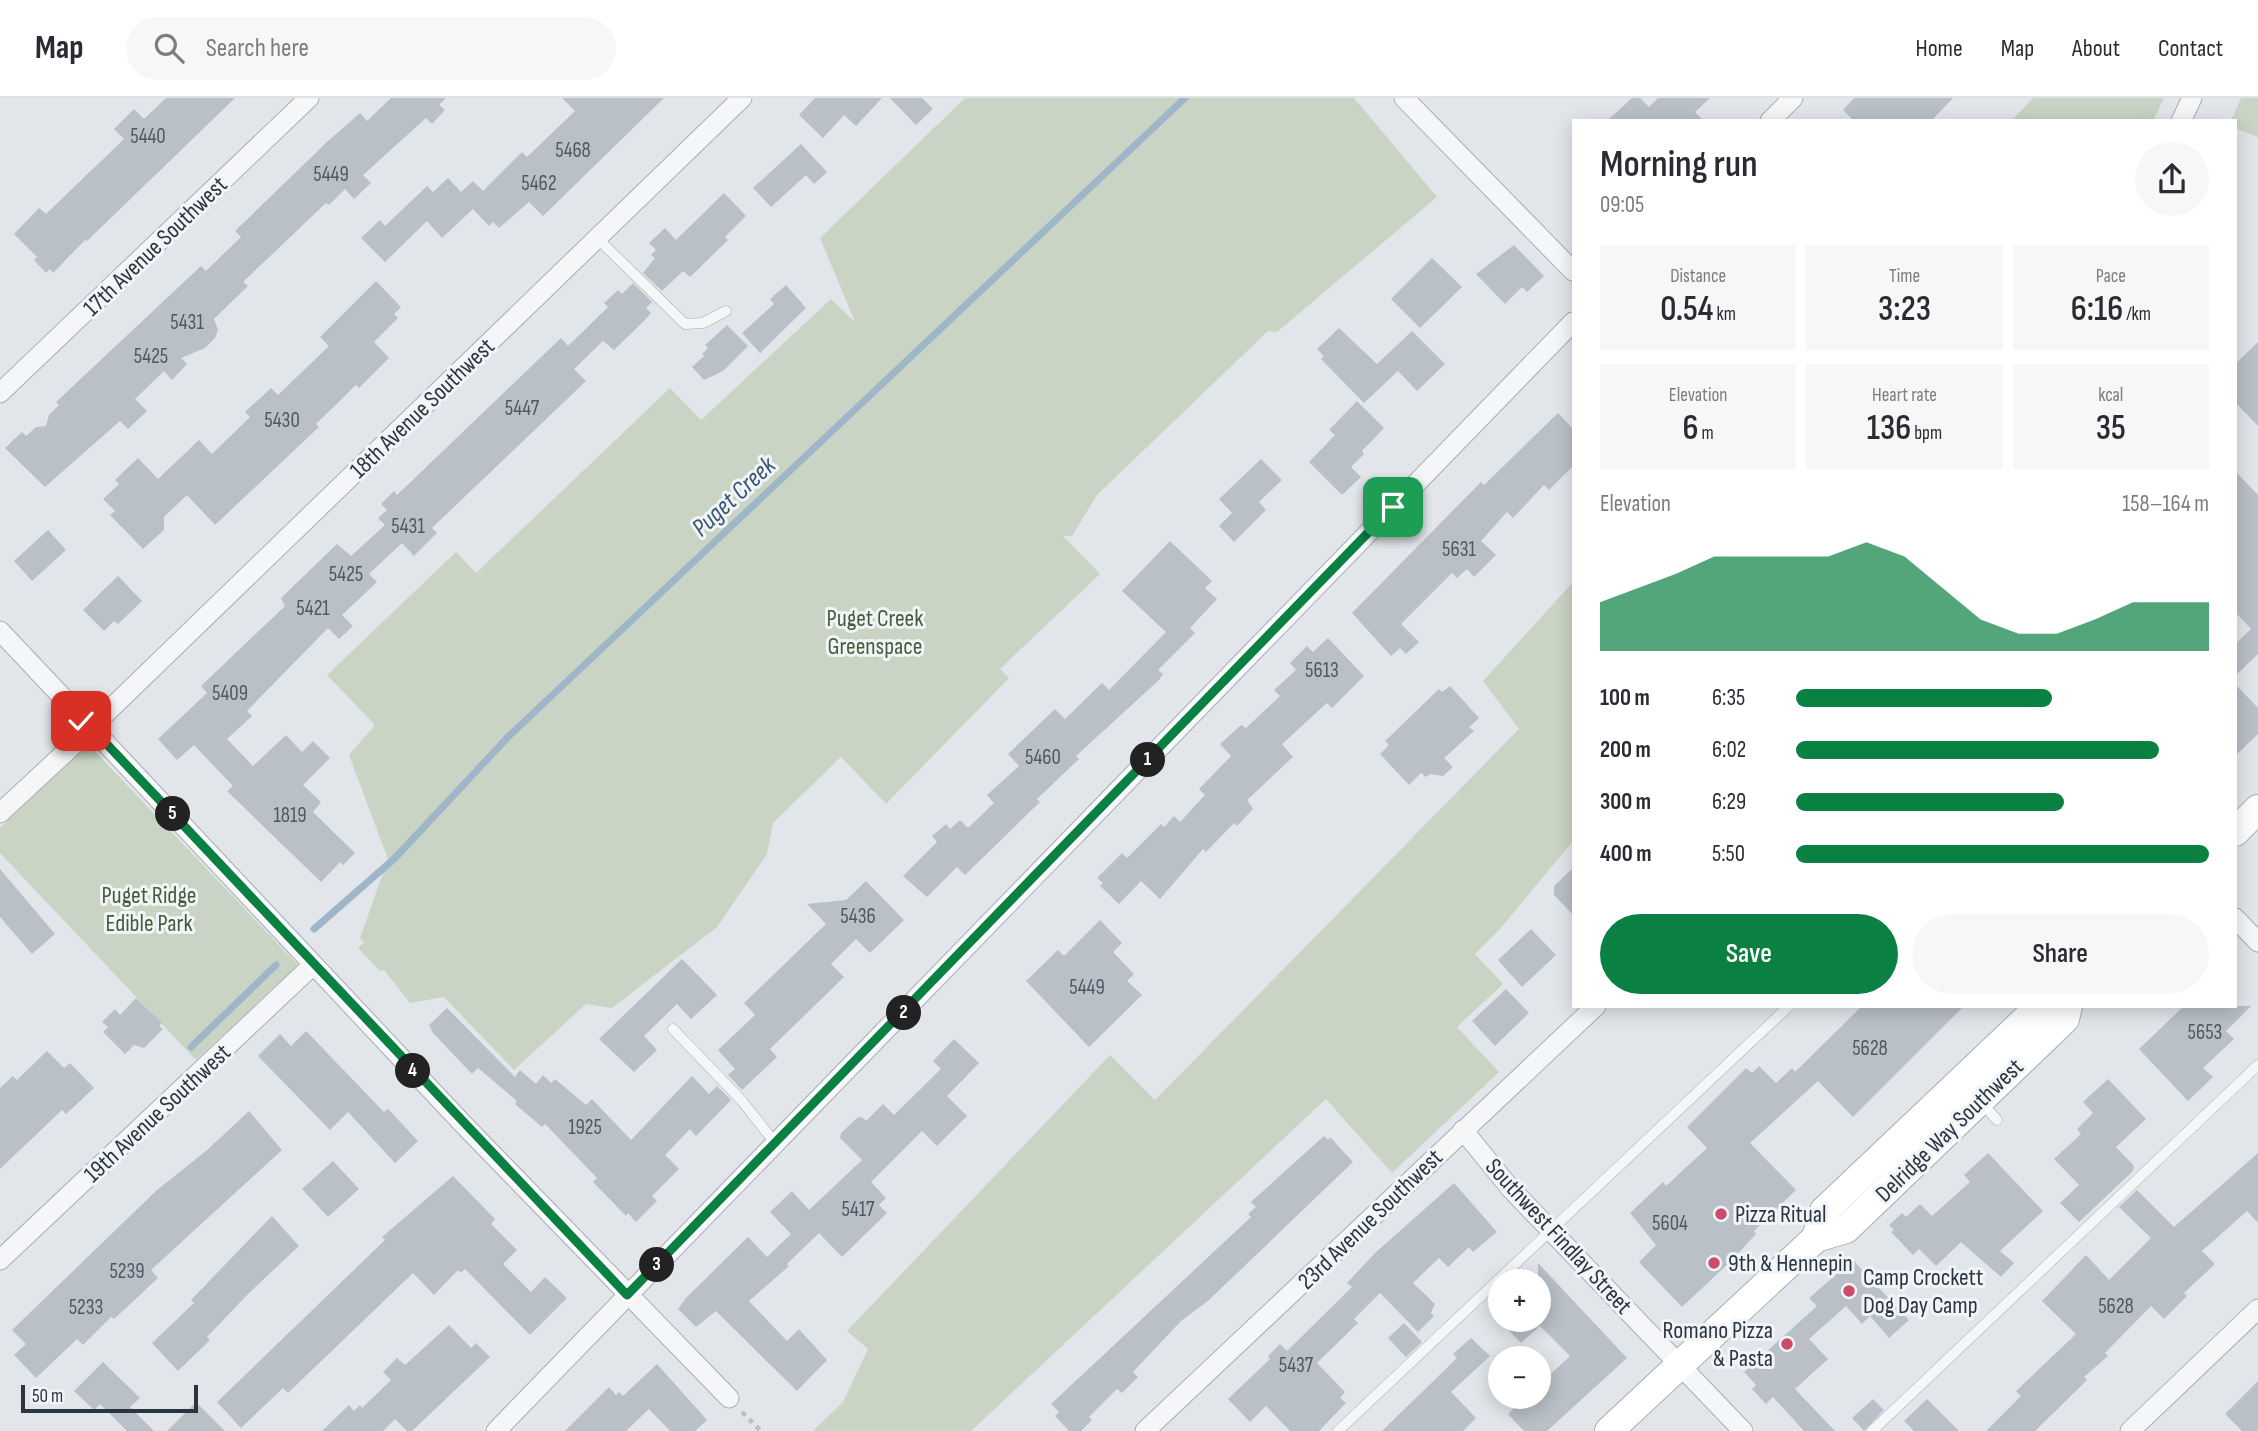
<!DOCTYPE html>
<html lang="en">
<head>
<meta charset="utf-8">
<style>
  :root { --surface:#fff; --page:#f7f7f7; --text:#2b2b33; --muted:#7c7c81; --line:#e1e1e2; --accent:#0b8043 }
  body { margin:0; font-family:"Sofia Sans Condensed",sans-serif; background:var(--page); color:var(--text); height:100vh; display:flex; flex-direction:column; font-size:26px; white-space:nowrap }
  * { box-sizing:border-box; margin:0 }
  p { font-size:23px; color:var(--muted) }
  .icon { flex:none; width:38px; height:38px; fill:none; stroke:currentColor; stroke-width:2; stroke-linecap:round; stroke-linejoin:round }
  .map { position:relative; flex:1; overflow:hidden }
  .details { position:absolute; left:1572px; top:21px; width:665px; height:889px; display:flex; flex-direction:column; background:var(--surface); border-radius:0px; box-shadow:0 4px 18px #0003 }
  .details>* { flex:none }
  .controls { position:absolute; left:1488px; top:1171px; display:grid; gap:14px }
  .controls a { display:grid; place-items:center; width:63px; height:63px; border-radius:50%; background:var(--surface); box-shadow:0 4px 18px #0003; font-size:35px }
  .scale { position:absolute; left:21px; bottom:18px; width:177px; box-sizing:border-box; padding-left:7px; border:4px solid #2b3541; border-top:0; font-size:19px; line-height:24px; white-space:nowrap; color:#2b3541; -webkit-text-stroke:5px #f2f5f7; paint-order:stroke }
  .pin { position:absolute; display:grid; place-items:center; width:60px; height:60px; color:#fff; margin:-30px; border-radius:14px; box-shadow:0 4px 10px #0006 }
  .km { position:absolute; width:35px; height:35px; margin:-18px; border-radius:50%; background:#222; color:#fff; font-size:19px; line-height:35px; text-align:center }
  .round { display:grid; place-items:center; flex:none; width:74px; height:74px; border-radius:37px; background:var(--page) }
  .summary { display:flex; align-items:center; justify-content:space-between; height:119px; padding:0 28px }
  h1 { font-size:38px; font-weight:600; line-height:52px }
  .figures { display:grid; grid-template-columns:repeat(3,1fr); gap:10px; height:119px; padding:7px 28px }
  .figures div { display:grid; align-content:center; border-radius:0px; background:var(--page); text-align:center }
  .figures b { font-size:35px; font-weight:600 }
  .figures small { font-size:19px; font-weight:400 }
  .figures p { font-size:19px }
  .chart { height:196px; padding:14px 28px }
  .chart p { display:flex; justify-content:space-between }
  .chart svg { width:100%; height:126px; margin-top:7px; fill:var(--accent); opacity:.7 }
  .button { display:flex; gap:14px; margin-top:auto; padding:14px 28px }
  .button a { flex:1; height:80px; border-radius:42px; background:var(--accent); color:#fff; font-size:28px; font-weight:600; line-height:80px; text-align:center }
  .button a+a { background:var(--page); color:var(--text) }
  ul { padding:0 28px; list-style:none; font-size:23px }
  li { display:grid; grid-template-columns:112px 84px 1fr; align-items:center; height:52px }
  li i { height:18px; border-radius:9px; background:var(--accent) }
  header { display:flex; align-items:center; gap:42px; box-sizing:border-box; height:98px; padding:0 35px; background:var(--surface); border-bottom:2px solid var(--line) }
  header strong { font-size:33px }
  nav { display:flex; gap:38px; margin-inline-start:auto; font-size:24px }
  .search { width:490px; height:63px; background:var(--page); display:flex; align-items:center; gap:18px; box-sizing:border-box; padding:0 24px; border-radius:38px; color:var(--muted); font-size:26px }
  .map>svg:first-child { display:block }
  .green { fill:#c9d4c4 }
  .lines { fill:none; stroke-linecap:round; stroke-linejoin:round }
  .stream { stroke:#9fb6c8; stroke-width:7 }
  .building { fill:#b9c0c7 }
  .lane-casing { stroke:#a7adb4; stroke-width:11 }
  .street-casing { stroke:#a7adb4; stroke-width:21 }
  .secondary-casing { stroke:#a7adb4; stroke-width:30 }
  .path { stroke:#bcc0c5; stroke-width:4.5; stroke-dasharray:5 5; stroke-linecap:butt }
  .lane { stroke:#f5f6f8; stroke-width:10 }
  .street { stroke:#f5f6f8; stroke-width:19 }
  .secondary { stroke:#fff; stroke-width:28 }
  .route-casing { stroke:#fff; stroke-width:14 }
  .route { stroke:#0b8043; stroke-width:9 }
  .poi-dot { fill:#ca4c6a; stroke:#f2f5f7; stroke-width:2.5 }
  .labels { text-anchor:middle; stroke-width:6; stroke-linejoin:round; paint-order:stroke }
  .number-label { font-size:21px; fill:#4e5862 }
  .street-label { font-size:24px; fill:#2b3541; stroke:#f2f5f7 }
  .park-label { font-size:24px; fill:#425d38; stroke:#f2f5f7 }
  .poi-label { font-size:24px; fill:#2b3541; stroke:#f2f5f7; text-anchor:start }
  .water-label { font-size:26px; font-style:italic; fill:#365774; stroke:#f2f5f7 }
</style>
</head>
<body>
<header>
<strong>Map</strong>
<div class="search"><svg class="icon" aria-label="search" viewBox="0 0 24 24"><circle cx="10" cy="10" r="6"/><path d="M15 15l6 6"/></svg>Search here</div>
<nav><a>Home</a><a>Map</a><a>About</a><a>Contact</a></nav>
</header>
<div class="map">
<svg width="2258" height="1333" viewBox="0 0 2258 1333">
  <rect width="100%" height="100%" fill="#e2e6ea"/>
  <g class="green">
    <polygon points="965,0 1354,0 1437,99 1277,234 1268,233 1097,397 1072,438 1063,438 1100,476 1000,571 1009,580 886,706 841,659 773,725 767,756 717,829 612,910 586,906 514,972 444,899 410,905 384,872 380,873 358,850 364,845 360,840 388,761 349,657 375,627 327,577 456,454 476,475 670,290 701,322 831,201 855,224 820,140"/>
    <polygon points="2033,0 2164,0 2153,23 2011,23"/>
    <polygon points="2241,0 2258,0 2258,39 2235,30 2235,23 2231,23"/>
    <polygon points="1573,484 1573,743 1500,831 1475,856 1503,886 1457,929 1499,974 1392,1075 1326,1001 971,1333 813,1333 843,1304 868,1251 847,1233 1110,957 1155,1002 1519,631 1483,583"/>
    <polygon points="88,646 298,867 196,962 0,755 0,730"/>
  </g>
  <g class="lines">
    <g class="stream">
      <polyline points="314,831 394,761 509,638 1185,0"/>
      <polyline points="191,949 276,867"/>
    </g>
  </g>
  <g class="building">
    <polygon points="166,0 235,0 87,143 85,142 53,175 50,171 46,175 34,162 37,159 14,136 39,110 46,116 124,41 114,31 134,11 144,21"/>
    <polygon points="391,0 446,0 439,7 445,12 432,26 426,20 363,77 371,85 354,101 345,91 329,107 326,105 243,184 248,188 214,221 218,232 215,240 205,250 181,260 187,266 172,282 164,273 135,301 147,313 128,331 120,323 45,389 5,350 22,334 26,338 36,329 46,328 49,317 59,307 56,304 201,168 206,173 241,139 235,133 328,43 360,15 367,23"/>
    <polygon points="562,0 664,0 543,118 529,104 499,130 493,124 489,128 473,111 442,140 427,123 385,164 361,140 380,122 385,128 427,88 433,94 448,80 461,94 473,83 483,93 522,54 527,59 575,13"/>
    <polygon points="815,0 882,0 856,28 844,17 823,40 799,17"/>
    <polygon points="890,0 922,0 933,11 916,27"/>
    <polygon points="1632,0 1640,0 1649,9 1658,0 1710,0 1695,14 1704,23 1607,23"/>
    <polygon points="1854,0 1953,0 1931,23 1854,23 1843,12"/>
    <polygon points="801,46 827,74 814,86 806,77 771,109 753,90"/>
    <polygon points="724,95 746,118 725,139 728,142 690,179 683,173 662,193 643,175 655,160 651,157 656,152 649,145 665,130 676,142"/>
    <polygon points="1514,147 1544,178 1527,194 1522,189 1505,206 1476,176"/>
    <polygon points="1432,160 1462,189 1420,230 1391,201"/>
    <polygon points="376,183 401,209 394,216 398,220 374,244 389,260 359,290 356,287 316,326 319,329 215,427 187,397 164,419 164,432 143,451 110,417 115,413 103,401 119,386 115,382 138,360 158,381 199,342 212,356 250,319 245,314 271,290 278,297 329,248 320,239"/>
    <polygon points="633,185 652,204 646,210 651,215 646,221 614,252 603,243 574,271 586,283 432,430 437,435 414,458 402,445 369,476 377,484 342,517 353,528 339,541 328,530 247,613 252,618 227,641 253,668 286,637 302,654 313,643 330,660 303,687 321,704 313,714 355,755 343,767 340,764 321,784 227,693 233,688 194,647 177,662 158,641 207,595 201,588 285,508 281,500 337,446 351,458 385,427 378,420 387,412 381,406 394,393 397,397 561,240 568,248 608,209 604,205 618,192 622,196"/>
    <polygon points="786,187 806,210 760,255 742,235 774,206 770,201"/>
    <polygon points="727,227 748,248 723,273 704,282 692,269 704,258 702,256 708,250 705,247"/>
    <polygon points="1339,230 1377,266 1412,233 1445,266 1417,293 1398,273 1364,305 1321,261 1324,258 1317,251"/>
    <polygon points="2258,244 2258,328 2235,304 2235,266"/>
    <polygon points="1357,303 1384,330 1362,353 1364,356 1351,369 1361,379 1342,397 1309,364 1335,337 1329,332"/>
    <polygon points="1558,315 1573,331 1573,368 1549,392 1544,387 1513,420 1507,414 1481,443 1496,457 1474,479 1467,471 1457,480 1452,475 1401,526 1419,544 1406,556 1400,550 1391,558 1352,515 1481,384 1484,387"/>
    <polygon points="1261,361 1282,382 1259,404 1266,412 1234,444 1219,428 1232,415 1219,401"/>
    <polygon points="2235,373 2258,397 2258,556 2235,578 2235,546 2251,531 2235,514"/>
    <polygon points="48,432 66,452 32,483 14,463"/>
    <polygon points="1170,443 1212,483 1205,490 1217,501 1190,530 1195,535 1158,572 1163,576 1159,582 1076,658 1079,661 1037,701 1040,704 965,777 957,769 927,799 903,778 937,744 932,738 946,726 950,731 960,722 968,730 994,705 987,697 1019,668 1008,656 1055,611 1065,621 1102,585 1109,592 1166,534 1122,493"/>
    <polygon points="118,478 142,503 118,526 114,523 104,533 83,512"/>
    <polygon points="1328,540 1364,578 1332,610 1327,605 1282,646 1293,659 1247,702 1253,711 1237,728 1234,725 1206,754 1203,751 1160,801 1141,783 1119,806 1100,788 1103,785 1097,780 1122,755 1127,760 1161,726 1164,729 1174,718 1180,724 1205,697 1199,691 1231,658 1220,646 1241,627 1246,630 1280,598 1274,592 1296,572 1290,565 1307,548 1313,554"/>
    <polygon points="2235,586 2258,610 2258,636 2235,658"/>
    <polygon points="1450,588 1479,620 1469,629 1474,633 1444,660 1453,669 1443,678 1430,676 1426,679 1421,675 1409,687 1380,656 1389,647 1385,643 1439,591 1442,594"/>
    <polygon points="1573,770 1573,817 1554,797 1554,788"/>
    <polygon points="0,771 55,836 32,856 0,819"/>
    <polygon points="866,783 904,822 870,855 856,841 831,866 844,879 770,951 777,959 742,992 728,977 735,971 718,952 755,917 744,905 826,826 807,806 846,802"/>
    <polygon points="1100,822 1122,845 1113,854 1134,876 1127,883 1142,897 1089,949 1026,883 1058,852 1064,858"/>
    <polygon points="1531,831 1556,857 1522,889 1498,862"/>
    <polygon points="682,861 717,897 691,921 677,906 644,938 657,952 634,974 599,941"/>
    <polygon points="1506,891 1529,915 1495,948 1472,923"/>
    <polygon points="136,900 162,925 159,928 163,931 144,950 134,947 125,956 103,934 108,929 102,924 115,911 120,917"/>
    <polygon points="1862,908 1964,908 1853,1019 1818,983 1750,1045 1796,1092 1754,1133 1756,1136 1730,1164 1682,1209 1639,1164 1656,1147 1630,1115 1663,1084 1666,1088 1707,1050 1687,1029 1746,970 1752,975 1759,968 1776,985 1792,970 1795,974"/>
    <polygon points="2184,908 2251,908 2226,933 2234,941 2203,970 2213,979 2188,1003 2139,951"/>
    <polygon points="447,910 515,979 520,972 536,986 543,977 551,985 555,981 586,1007 592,1001 631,1042 692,978 709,996 717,988 731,1002 696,1038 690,1031 665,1057 679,1071 652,1098 657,1103 636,1124 628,1115 626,1118 593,1084 597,1080 545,1026 542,1029 515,1006 517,1003 478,970 472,976 433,935 429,927"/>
    <polygon points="306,933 384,1014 388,1011 418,1043 395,1065 348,1014 330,1032 258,958 280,936 291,948"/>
    <polygon points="954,941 979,965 947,998 967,1018 937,1048 922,1033 871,1084 886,1100 879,1107 887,1115 842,1159 819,1135 787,1166 789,1168 749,1203 787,1243 799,1231 827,1262 797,1293 716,1213 696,1229 678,1211 686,1200 748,1139 767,1159 791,1136 770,1114 792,1093 809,1112 862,1062 840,1040 841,1035 857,1020 862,1019 866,1023 883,1006 894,1017 941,971 933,963"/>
    <polygon points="47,953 64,970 70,965 94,990 66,1016 62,1012 0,1071 0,990 13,978 17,982"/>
    <polygon points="2108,981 2146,1021 2116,1049 2134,1068 2133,1073 2079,1124 2060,1105 2079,1087 2054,1061 2081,1036 2077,1031 2093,1015 2083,1004"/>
    <polygon points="249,1013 282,1052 151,1172 158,1180 126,1210 114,1221 111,1219 83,1247 77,1241 36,1280 14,1257 26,1246 12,1232 157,1092 206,1053"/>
    <polygon points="1324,1038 1328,1042 1330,1039 1353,1064 1209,1202 1181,1223 1133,1274 1138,1279 1122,1295 1117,1291 1089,1319 1092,1322 1081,1333 1069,1333 1055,1318 1059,1314 1051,1306 1251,1119 1248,1116 1256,1109 1251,1104"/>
    <polygon points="1988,1055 2043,1113 2000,1153 2014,1165 2001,1179 1961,1144 1936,1168 1919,1151 1913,1157 1891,1134 1894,1132 1889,1127 1902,1115 1906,1119 1920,1106 1932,1118 1970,1084 1964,1077"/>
    <polygon points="2258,1055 2258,1125 2247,1113 2202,1153 2215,1166 2184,1195 2187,1198 2164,1221 2151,1208 2105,1255 2108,1258 2084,1279 2087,1282 2035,1333 1986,1333 2021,1298 2016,1293 2076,1236 2042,1203 2086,1157 2109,1182 2151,1140 2119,1109 2137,1092 2174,1129"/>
    <polygon points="333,1063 359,1091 328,1119 302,1091"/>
    <polygon points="453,1078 495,1121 491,1126 517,1152 503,1166 531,1194 545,1179 567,1200 530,1237 465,1171 461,1175 458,1172 434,1197 413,1175 288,1295 283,1290 241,1330 217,1304 385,1142 382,1139"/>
    <polygon points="1454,1085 1497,1134 1473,1154 1469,1149 1448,1169 1439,1160 1413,1185 1435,1206 1431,1215 1434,1218 1418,1234 1380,1195 1354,1221 1358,1225 1317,1265 1345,1294 1340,1300 1346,1305 1319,1333 1290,1333 1266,1308 1250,1324 1228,1301 1270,1261 1268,1258 1280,1246 1287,1253 1352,1189 1347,1185 1375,1155"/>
    <polygon points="272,1118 299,1148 248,1196 207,1239 210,1242 178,1273 152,1245 194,1205 191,1202"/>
    <polygon points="1853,1162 1909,1222 1889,1240 1870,1218 1862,1226 1846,1208 1809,1241 1828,1261 1795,1291 1835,1333 1804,1333 1773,1299 1766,1306 1752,1291 1756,1287 1744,1274 1817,1208 1809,1200"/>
    <polygon points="1538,1165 1627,1260 1547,1333 1524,1333 1508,1316 1526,1298 1538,1298 1538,1288 1570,1258 1540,1228 1521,1245 1499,1222 1538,1222"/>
    <polygon points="1404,1225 1422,1244 1406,1259 1388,1240"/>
    <polygon points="449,1227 471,1250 476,1245 490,1259 412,1333 407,1333 395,1321 383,1333 322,1333 349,1307 354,1313 360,1307 362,1310 391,1282 383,1274 397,1260 405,1267"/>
    <polygon points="1471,1240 1490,1258 1451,1294 1476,1320 1463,1333 1382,1333 1457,1260 1453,1256"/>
    <polygon points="103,1264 140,1300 130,1309 154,1333 127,1333 100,1306 94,1312 74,1293"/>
    <polygon points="657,1266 707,1322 695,1333 670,1333 649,1311 626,1333 565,1333 609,1289 616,1297 619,1294 623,1298"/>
    <polygon points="2258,1283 2258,1333 2242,1333 2225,1316"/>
    <polygon points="1873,1301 1884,1312 1864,1333 1852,1320"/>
    <polygon points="1927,1301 1959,1333 1914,1333 1904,1323"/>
    <polygon points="196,1304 225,1333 167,1333"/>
  </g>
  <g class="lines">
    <g class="lane-casing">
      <g id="lane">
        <polyline points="597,140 685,226 703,225 726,213"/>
        <polyline points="673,931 742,1003 776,1046"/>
        <polyline points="1981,1004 1997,1022"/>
        <polyline points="1338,1333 1789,908"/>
        <polyline points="1872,1333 2258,967"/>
      </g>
    </g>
    <g class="street-casing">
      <g id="street">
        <polyline points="1404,0 1573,173"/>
        <polyline points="1770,23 1793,0"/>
        <polyline points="2181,23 2192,0"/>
        <polyline points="0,295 309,0"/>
        <polyline points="0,533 83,621"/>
        <polyline points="102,619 742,0"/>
        <polyline points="101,640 463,1026 729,1300"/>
        <polyline points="0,715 83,638"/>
        <polyline points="2235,820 2258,844"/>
        <polyline points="1463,1032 1510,1090 1743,1333"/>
        <polyline points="0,1162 313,867"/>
        <polyline points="496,1333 1573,224"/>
        <polyline points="1145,1333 1596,908"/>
        <polyline points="2130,1333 2258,1211"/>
      </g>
    </g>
    <g class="secondary-casing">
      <g id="secondary">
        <polyline points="2235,734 2258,711"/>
        <polyline points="1816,1140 1824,1113 2040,908"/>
        <polyline points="1609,1333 1816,1140 1846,1131 2065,921 2068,908"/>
      </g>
    </g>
    <polyline class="path" points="742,1314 761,1333"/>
    <use href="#lane" class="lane"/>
    <use href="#street" class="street"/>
    <use href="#secondary" class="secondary"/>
  </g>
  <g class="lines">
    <g class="route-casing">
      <polyline id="route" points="81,623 83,638 93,643 101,640 627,1197 1393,409"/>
    </g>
    <use href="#route" class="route"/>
  </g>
  <g class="poi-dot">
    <circle cx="1721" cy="1116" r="7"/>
    <circle cx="1714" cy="1165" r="7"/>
    <circle cx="1849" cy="1193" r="7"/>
    <circle cx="1787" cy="1246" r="7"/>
  </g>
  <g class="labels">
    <g class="number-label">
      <text x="148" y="45">5440</text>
      <text x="573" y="59">5468</text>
      <text x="331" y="83">5449</text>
      <text x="539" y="92">5462</text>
      <text x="187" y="231">5431</text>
      <text x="151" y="265">5425</text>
      <text x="522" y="317">5447</text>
      <text x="282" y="329">5430</text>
      <text x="408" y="435">5431</text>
      <text x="1459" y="458">5631</text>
      <text x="346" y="483">5425</text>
      <text x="313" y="517">5421</text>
      <text x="1322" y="579">5613</text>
      <text x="230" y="602">5409</text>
      <text x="1043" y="666">5460</text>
      <text x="290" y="724">1819</text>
      <text x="858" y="825">5436</text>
      <text x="1087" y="896">5449</text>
      <text x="2205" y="941">5653</text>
      <text x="1870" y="957">5628</text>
      <text x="585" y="1036">1925</text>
      <text x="858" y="1118">5417</text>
      <text x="1670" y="1132">5604</text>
      <text x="127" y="1180">5239</text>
      <text x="2116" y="1215">5628</text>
      <text x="86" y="1216">5233</text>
      <text x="1296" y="1274">5437</text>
    </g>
    <g class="street-label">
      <text transform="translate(155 148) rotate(-44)" y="8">17th Avenue Southwest</text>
      <text transform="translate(422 310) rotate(-44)" y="8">18th Avenue Southwest</text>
      <text transform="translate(157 1015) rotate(-43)" y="8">19th Avenue Southwest</text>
      <text transform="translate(1949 1032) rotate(-44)" y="8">Delridge Way Southwest</text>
      <text transform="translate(1370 1121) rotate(-44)" y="8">23rd Avenue Southwest</text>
      <text transform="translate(1559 1138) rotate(47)" y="8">Southwest Findlay Street</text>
    </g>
    <g class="park-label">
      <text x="875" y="528">Puget Creek<tspan x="875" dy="28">Greenspace</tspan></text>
      <text x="149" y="805">Puget Ridge<tspan x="149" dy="28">Edible Park</tspan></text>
    </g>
    <g class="poi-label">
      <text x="1735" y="1124">Pizza Ritual</text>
      <text x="1728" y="1173">9th &amp; Hennepin</text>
      <text x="1863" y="1187">Camp Crockett<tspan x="1863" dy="28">Dog Day Camp</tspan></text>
      <text x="1773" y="1240" text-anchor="end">Romano Pizza<tspan x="1773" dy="28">&amp; Pasta</tspan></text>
    </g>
    <g class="water-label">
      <text transform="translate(733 398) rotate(-43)" y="9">Puget Creek</text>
    </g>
  </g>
</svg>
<div class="controls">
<a>+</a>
<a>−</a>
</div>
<div class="scale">50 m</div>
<div class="pin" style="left:1393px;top:409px;background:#1e9e55"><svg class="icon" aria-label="arrive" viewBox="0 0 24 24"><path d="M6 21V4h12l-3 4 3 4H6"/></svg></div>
<div class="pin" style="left:81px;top:623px;background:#d93025"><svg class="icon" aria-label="check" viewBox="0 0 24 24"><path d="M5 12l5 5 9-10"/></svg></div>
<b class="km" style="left:1148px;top:662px">1</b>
<b class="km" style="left:904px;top:915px">2</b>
<b class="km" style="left:657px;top:1167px">3</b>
<b class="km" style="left:413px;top:973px">4</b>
<b class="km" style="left:173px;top:716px">5</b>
<section class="details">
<div class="summary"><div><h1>Morning run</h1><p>09:05</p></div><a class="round"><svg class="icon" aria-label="share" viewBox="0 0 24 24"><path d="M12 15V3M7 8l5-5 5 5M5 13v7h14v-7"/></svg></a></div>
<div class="figures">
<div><p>Distance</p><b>0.54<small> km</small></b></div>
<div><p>Time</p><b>3:23</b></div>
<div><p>Pace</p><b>6:16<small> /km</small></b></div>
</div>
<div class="figures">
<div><p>Elevation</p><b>6<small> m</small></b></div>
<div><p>Heart rate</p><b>136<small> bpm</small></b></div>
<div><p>kcal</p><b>35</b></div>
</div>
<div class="chart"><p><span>Elevation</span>158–164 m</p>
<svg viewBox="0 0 160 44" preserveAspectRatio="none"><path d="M0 44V27L10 22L20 17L30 11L40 11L50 11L60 11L70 6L80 11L90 22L100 33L110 38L120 38L130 33L140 27L150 27L160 27V44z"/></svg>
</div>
<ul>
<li><b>100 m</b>6:35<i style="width:62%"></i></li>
<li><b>200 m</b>6:02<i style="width:88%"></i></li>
<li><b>300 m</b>6:29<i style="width:65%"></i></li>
<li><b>400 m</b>5:50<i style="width:100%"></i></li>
</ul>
<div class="button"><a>Save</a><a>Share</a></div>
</section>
</div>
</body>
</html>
